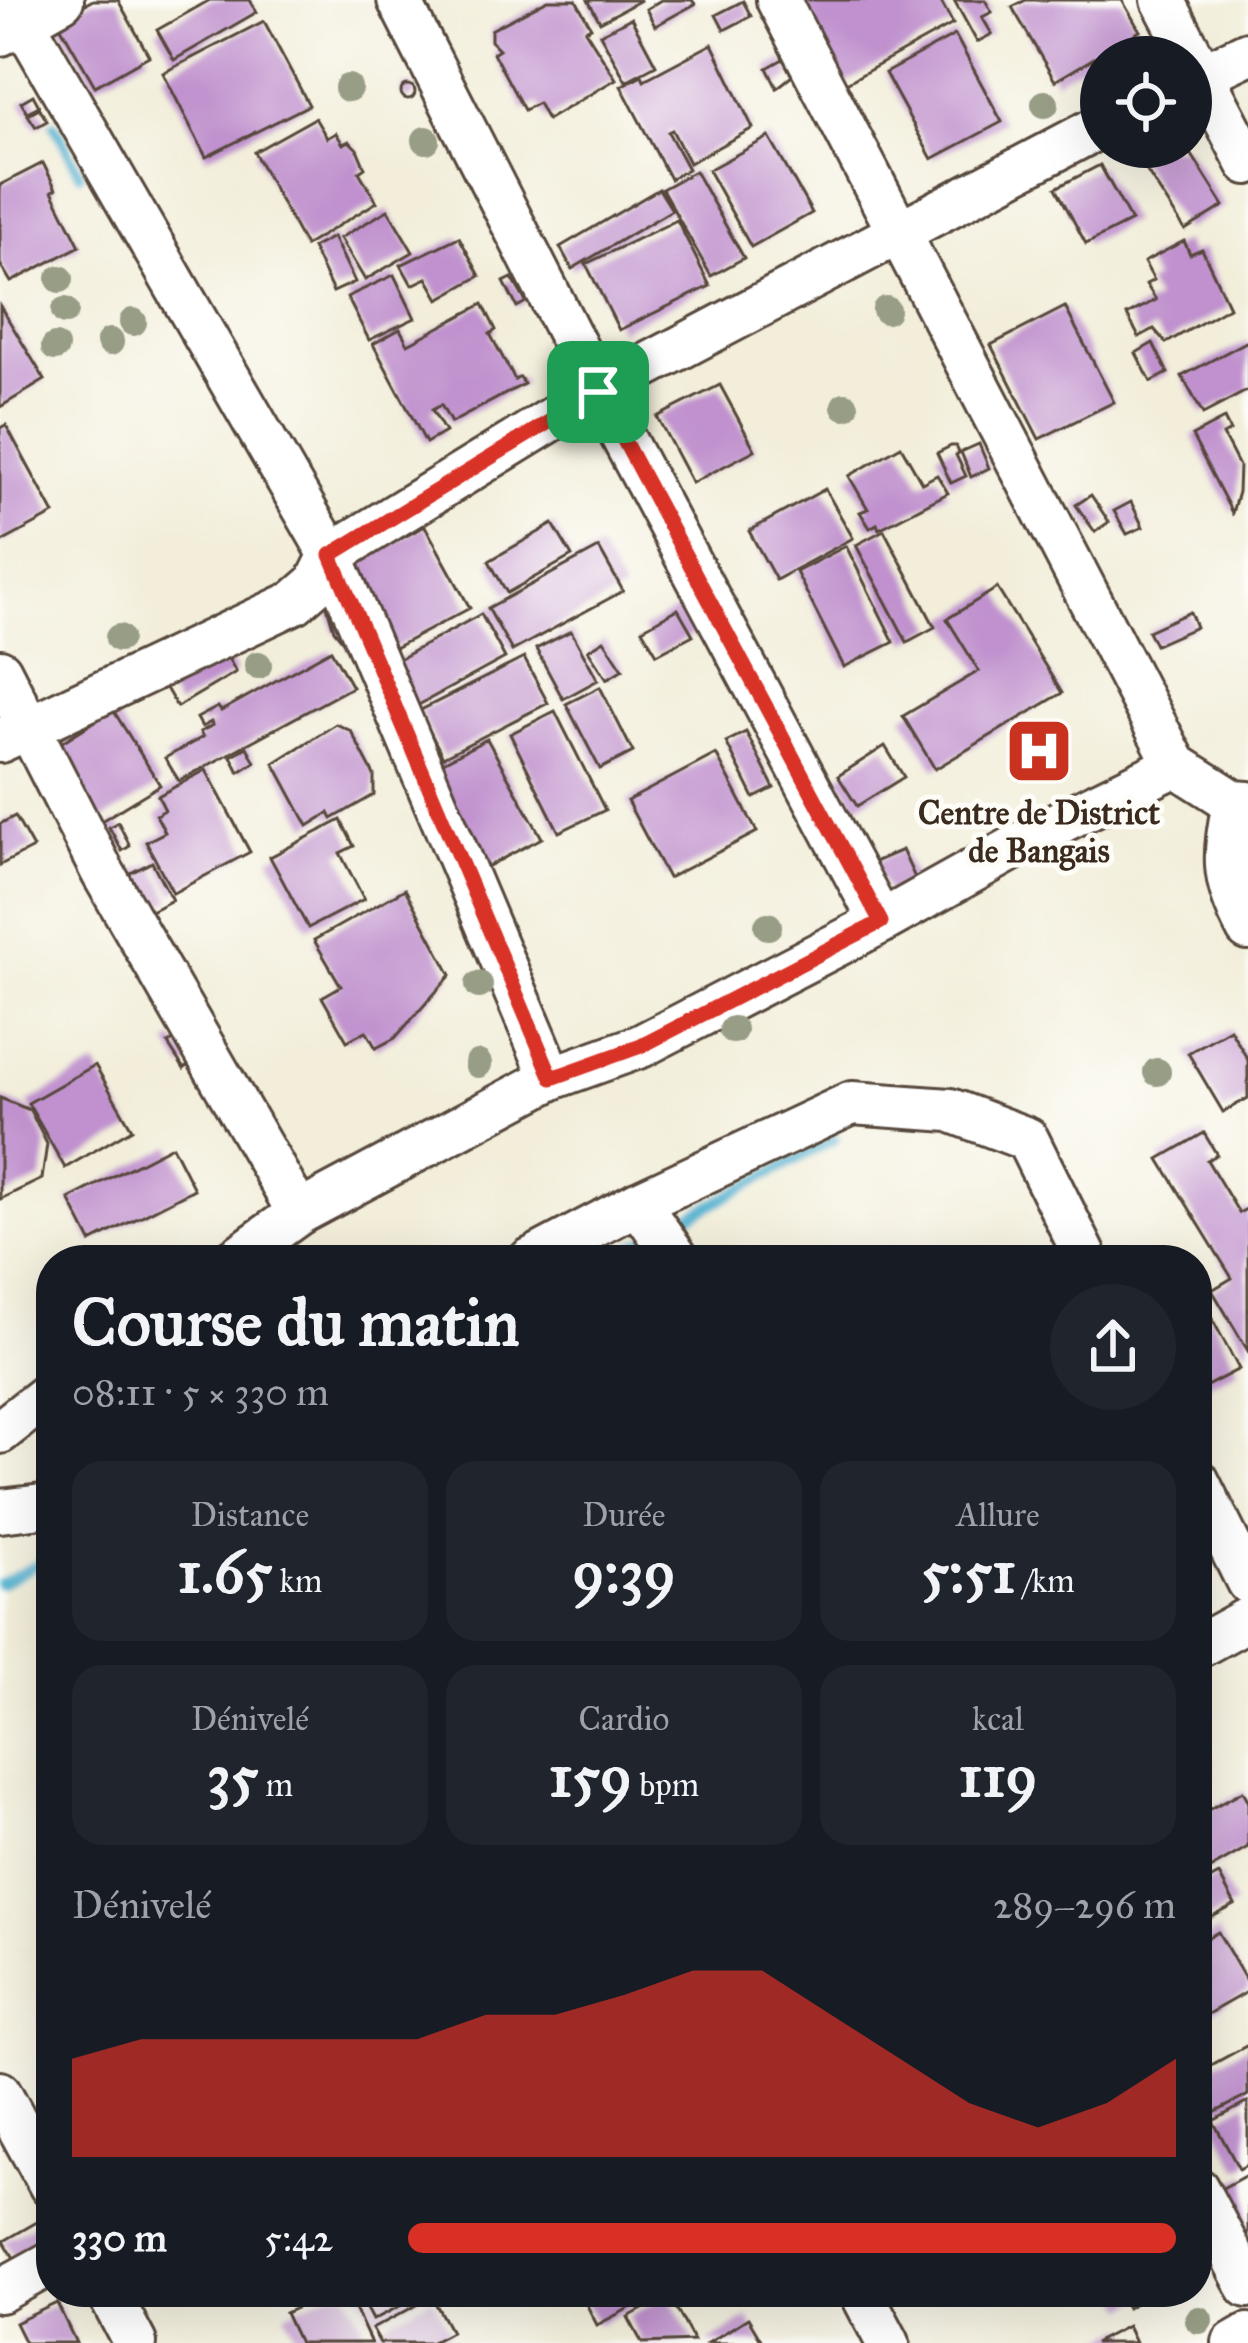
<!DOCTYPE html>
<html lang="fr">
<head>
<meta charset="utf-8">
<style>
  :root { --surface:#171b24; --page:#20242c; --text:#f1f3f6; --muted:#9ea1a6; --accent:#d93025 }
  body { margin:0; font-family:"IM FELL Great Primer",serif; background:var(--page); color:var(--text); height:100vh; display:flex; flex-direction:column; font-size:45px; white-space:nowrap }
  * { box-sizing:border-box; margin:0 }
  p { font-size:39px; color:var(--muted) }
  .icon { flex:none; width:66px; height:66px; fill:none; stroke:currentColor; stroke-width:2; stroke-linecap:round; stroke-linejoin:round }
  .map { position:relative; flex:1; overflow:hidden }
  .drawer { position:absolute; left:36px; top:1245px; width:1176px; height:1062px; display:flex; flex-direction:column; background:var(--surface); border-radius:48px; box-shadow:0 12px 48px #0002 }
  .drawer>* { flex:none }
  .buttons { position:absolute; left:1080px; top:36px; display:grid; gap:24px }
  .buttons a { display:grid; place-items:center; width:132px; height:132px; border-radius:50%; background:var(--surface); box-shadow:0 12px 48px #0002; font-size:60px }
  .pin { position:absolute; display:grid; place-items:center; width:102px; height:102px; color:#fff; margin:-51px; border-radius:24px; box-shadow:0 6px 18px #0006 }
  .round { display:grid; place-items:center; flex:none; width:126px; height:126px; border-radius:63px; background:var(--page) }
  .headline { display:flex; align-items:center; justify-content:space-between; height:204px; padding:0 36px }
  h1 { font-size:66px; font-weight:800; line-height:90px }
  .stats { display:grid; grid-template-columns:repeat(3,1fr); gap:18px; height:204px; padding:12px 36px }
  .stats div { display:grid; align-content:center; border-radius:30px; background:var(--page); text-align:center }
  .stats b { font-size:60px; font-weight:800 }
  .stats small { font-size:33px; font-weight:400 }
  .stats p { font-size:33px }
  .chart { height:336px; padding:24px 36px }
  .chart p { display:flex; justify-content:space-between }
  .chart svg { width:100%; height:216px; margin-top:12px; fill:var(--accent); opacity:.7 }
  ul { padding:0 36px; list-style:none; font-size:39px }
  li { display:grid; grid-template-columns:192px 144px 1fr; align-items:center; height:90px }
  li i { height:30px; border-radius:15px; background:var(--accent) }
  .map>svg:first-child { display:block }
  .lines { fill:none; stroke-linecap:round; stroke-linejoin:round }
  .stream { stroke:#51b1d0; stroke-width:10 }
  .building { fill:#c091ce }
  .minor-casing { stroke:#56473a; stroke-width:48 }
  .minor { stroke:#fff; stroke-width:42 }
  .tree { fill:#989d85 }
  .route-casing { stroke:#fff; stroke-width:24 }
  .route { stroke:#d93025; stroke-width:15 }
  .labels { text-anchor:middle; stroke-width:10; stroke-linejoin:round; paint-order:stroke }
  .poi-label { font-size:33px; font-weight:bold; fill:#3b2a1e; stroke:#fdfcf7 }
</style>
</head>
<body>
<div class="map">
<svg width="1248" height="2343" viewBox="0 0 1248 2343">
  <rect width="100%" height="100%" fill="#fdfcf7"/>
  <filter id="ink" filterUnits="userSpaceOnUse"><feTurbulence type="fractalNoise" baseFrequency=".00833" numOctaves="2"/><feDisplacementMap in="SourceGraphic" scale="24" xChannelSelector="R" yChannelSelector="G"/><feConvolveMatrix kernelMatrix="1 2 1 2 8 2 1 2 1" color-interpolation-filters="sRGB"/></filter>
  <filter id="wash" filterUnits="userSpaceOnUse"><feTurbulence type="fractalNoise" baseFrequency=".004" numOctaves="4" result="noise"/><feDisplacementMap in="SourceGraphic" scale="48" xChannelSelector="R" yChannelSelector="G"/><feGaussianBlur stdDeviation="2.7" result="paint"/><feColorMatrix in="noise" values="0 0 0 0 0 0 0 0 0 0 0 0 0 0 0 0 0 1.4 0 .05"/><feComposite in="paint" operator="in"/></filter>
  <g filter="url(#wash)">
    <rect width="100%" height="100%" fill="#f2eeda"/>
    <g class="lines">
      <g class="stream">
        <polyline points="54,124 80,174"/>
        <polyline points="670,1227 835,1139"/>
        <polyline points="607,1260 653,1236"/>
        <polyline points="0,1584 51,1557"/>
      </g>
    </g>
    <g id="blocks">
      <g class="building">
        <polygon points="93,0 118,0 149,56 95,86 57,20"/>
        <polygon points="210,0 250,0 257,12 174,60 157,30"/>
        <polygon points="548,0 576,0 591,27 585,30 616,79 547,120 538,103 524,110 493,53 499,49 491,41 491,30"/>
        <polygon points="588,0 641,0 600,22"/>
        <polygon points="661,0 692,0 695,4 655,26 646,9"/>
        <polygon points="796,0 940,0 953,24 839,87"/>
        <polygon points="954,0 985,0 992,12 982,17 992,34 977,42"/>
        <polygon points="1026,0 1122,0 1140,31 1055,81 1012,7"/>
        <polygon points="743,1 751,16 724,30 716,15"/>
        <polygon points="631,18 656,65 626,81 600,34"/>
        <polygon points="264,21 309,105 206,157 163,73"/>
        <polygon points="955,35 1002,122 932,159 885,73"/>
        <polygon points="712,44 753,128 689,163 672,130 668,132 688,169 670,179 621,86 642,75 644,80"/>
        <polygon points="783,59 792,76 777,88 767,68"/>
        <circle cx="408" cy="92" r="7"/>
        <polygon points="33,95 39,106 27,112 21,102"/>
        <polygon points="39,108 47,121 36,127 28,115"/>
        <polygon points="315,118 327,138 336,133 343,144 349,141 357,149 365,168 359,172 377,202 305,246 254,152"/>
        <polygon points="769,137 812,213 751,247 708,170"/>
        <polygon points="1131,147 1187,147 1224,206 1185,230"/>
        <polygon points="43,163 56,189 52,191 80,246 11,282 0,264 0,185"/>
        <polygon points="1100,165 1131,221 1086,244 1056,188"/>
        <polygon points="695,171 744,258 711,276 662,189"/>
        <polygon points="659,189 672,210 572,269 560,247"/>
        <polygon points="388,210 413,252 365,280 340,238"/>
        <polygon points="677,220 710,286 619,330 586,264"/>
        <polygon points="333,237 355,282 333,292 312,248"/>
        <polygon points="459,237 480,276 439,299 427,278 412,285 401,265"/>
        <polygon points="1184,241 1190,254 1202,249 1229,307 1166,343 1154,329 1139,337 1127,315 1156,300 1146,284 1154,280 1144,262"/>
        <polygon points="394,275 415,318 369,340 347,297"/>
        <polygon points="512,278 526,302 517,307 504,282"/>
        <polygon points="483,304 496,330 490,334 515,380 520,377 524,384 451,423 441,405 432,410 445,432 426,443 373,344 400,329 408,344"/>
        <polygon points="0,306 45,380 0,407"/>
        <polygon points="1065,307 1114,402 1039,439 991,345"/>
        <polygon points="1248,341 1248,390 1203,414 1182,376"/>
        <polygon points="1153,343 1168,373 1151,382 1136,353"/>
        <polygon points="720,385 755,450 692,483 657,417"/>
        <polygon points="1224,419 1230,431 1223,435 1239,466 1238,492 1232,513 1192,436"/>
        <polygon points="6,425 54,514 0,543 0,428"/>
        <polygon points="979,444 989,468 971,477 961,452"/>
        <polygon points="901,446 922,483 937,475 948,493 879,529 877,524 870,528 860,512 868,509 849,476"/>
        <polygon points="951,446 956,446 959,453 956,455 966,476 951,483 937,453"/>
        <polygon points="825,489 853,538 776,580 749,531"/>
        <polygon points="1091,495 1109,522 1095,532 1076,505"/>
        <polygon points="1131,502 1143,527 1127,534 1114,511"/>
        <polygon points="553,524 572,556 507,593 489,561"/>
        <polygon points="425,526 470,608 372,660 351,651 334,630 326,602 327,578"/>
        <polygon points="884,530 935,627 907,642 856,545"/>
        <polygon points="846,546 894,642 844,667 796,572"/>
        <polygon points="599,548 623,591 512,651 488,608"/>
        <polygon points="997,588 1062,693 935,769 903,716 979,671 947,619"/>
        <polygon points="678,609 693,635 657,654 642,629"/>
        <polygon points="1190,612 1196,627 1155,645 1148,631"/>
        <polygon points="481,614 505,658 411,709 388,665"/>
        <polygon points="212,630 236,672 177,707 152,664"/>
        <polygon points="571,631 598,680 563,699 536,649"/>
        <polygon points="604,640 623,669 607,679 588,650"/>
        <polygon points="331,650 352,687 179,781 165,758 203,737 200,732 213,725 211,722 202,727 197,718 218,707 221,711"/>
        <polygon points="524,658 548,703 443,757 419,711"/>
        <polygon points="600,687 633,752 600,769 566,704"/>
        <polygon points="113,710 160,785 93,826 46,752"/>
        <polygon points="555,711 605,810 559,832 510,734"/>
        <polygon points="336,724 351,731 374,775 374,795 332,819 329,813 308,826 274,763"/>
        <polygon points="746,732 774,788 754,798 726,742"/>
        <polygon points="487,739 542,838 481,870 426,771"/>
        <polygon points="885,746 904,777 857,806 838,776"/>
        <polygon points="247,747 255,762 239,772 231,756"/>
        <polygon points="716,754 757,832 668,878 627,801"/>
        <polygon points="206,770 250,852 173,893 146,842 165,832 156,815 165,810 158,796"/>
        <polygon points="15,816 33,848 0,865 0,824"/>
        <polygon points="341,820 354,846 340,853 364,899 308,928 270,857"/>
        <polygon points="118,822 130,846 122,851 109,827"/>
        <polygon points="902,850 916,880 888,893 874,862"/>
        <polygon points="152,862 172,900 141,916 121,878"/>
        <polygon points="405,889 451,975 395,1038 376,1048 366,1031 347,1041 322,997 341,986 314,940"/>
        <polygon points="1230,1029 1248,1060 1248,1098 1223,1112 1188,1053"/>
        <polygon points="174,1040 190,1064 184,1069 168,1044"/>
        <polygon points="95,1065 132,1129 65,1168 28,1103"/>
        <polygon points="0,1098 30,1110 47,1144 42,1179 0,1199"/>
        <polygon points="1204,1133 1217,1155 1207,1160 1239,1213 1248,1208 1248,1351 1212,1290 1232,1278 1159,1159"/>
        <polygon points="172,1146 194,1189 91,1242 69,1199"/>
        <polygon points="1201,1298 1239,1369 1197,1391 1197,1300"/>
        <polygon points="1197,1785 1208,1804 1197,1810"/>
        <polygon points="1243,1791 1248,1800 1248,1847 1201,1874 1197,1867 1197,1816"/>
        <polygon points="1219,1875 1235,1905 1197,1925 1197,1887"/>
        <polygon points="1218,1932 1248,1984 1248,1991 1199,2019 1197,1944"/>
        <polygon points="1248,2045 1248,2095 1197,2122 1197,2073"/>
        <polygon points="1248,2102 1248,2164 1239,2169 1213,2121"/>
        <polygon points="1248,2174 1248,2233 1244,2235 1219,2190"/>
        <polygon points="37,2222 51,2245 21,2270 4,2241"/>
        <polygon points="331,2292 347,2292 371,2343 299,2343 285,2313"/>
        <polygon points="358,2292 427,2292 373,2320"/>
        <polygon points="580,2292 652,2292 654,2295 597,2325"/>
        <polygon points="1118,2292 1153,2292 1127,2308"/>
        <polygon points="669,2295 694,2341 642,2343 628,2317"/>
        <polygon points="432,2297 451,2332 430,2343 380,2343 372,2329"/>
        <polygon points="57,2303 76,2343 25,2343 15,2323"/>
        <polygon points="748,2318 763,2343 708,2343"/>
        <polygon points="1127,2326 1135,2343 1094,2343"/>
      </g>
    </g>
  </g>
  <g filter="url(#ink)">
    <use href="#blocks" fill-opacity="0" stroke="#56473a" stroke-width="3"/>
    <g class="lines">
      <g class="minor-casing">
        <g id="minor">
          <polyline points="11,0 331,555 552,1078"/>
          <polyline points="399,0 598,391 881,922"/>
          <polyline points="778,0 1176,765"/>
          <polyline points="1163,0 1248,163"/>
          <polyline points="1,34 62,0"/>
          <polyline points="1191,80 1248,53"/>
          <polyline points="0,671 103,873 299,1213"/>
          <polyline points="0,741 295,602 317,583 331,555 598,391 1101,126"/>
          <path d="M1234,802c-10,53 -13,77 14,127"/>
          <polyline points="638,1203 678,1260"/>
          <polyline points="234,1260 299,1213 552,1078 641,1046 881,922 1064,820 1176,765 1234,802 1248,803"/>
          <polyline points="530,1260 638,1203 852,1103 950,1110 1027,1139 1087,1260"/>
          <polyline points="0,1432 51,1392"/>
          <polyline points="1197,1480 1248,1582"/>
          <polyline points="0,1511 51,1505"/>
          <polyline points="1197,1647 1248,1619"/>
          <polyline points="0,2093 51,2186"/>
          <polyline points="1197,2189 1248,2286"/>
          <polyline points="0,2291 51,2263"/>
          <polyline points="108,2292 135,2343"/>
          <polyline points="861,2292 888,2343"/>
          <polyline points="1234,2343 1248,2335"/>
        </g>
      </g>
      <use href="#minor" class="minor"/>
    </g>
    <g class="tree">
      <circle cx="348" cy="88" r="14"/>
      <circle cx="1045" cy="104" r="14"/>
      <circle cx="426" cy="140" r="14"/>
      <circle cx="60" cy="279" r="14"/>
      <circle cx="886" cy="310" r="14"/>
      <circle cx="65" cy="311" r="14"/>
      <circle cx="133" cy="322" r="14"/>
      <circle cx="110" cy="342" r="14"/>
      <circle cx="55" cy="347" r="14"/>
      <circle cx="845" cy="406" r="14"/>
      <circle cx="119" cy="638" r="14"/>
      <circle cx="258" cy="665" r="14"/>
      <circle cx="768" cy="926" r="14"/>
      <circle cx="479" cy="985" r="14"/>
      <circle cx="733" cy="1030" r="14"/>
      <circle cx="478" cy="1064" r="14"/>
      <circle cx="1157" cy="1072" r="14"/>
      <circle cx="1199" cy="2320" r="14"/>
    </g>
  </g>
  <g class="lines" filter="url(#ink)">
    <g class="route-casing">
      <polygon id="route" points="598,392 881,922 641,1046 552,1078 331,555"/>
    </g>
    <use href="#route" class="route"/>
  </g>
  <defs>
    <g id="hospital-square" transform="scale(3.45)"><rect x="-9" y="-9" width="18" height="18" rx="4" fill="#c8321e" stroke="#fdfcf7"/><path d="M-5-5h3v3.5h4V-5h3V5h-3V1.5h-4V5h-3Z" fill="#fff"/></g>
  </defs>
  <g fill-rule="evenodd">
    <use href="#hospital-square" x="1039" y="751"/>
  </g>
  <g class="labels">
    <g class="poi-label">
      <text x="1039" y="824">Centre de District<tspan x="1039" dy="38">de Bangais</tspan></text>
    </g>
  </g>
</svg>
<div class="buttons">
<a><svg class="icon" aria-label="locate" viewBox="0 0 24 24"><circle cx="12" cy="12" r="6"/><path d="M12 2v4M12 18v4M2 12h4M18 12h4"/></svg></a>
</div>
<div class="pin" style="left:598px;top:392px;background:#1e9e55"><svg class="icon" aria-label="arrive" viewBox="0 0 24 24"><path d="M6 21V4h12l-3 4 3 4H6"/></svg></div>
<section class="drawer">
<div class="headline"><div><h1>Course du matin</h1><p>08:11 · 5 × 330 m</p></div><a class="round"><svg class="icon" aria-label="share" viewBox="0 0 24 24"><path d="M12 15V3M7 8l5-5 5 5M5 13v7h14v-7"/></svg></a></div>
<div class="stats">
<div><p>Distance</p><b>1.65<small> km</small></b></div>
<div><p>Durée</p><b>9:39</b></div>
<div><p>Allure</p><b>5:51<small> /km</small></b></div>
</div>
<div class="stats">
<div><p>Dénivelé</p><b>35<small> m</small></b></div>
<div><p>Cardio</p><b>159<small> bpm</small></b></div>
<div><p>kcal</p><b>119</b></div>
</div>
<div class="chart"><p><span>Dénivelé</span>289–296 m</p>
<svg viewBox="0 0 160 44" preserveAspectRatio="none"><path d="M0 44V24L10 20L20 20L30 20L40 20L50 20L60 15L70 15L80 11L90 6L100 6L110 15L120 24L130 33L140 38L150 33L160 24V44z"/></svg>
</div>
<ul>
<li><b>330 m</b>5:42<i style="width:100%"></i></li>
</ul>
</section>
</div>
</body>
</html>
